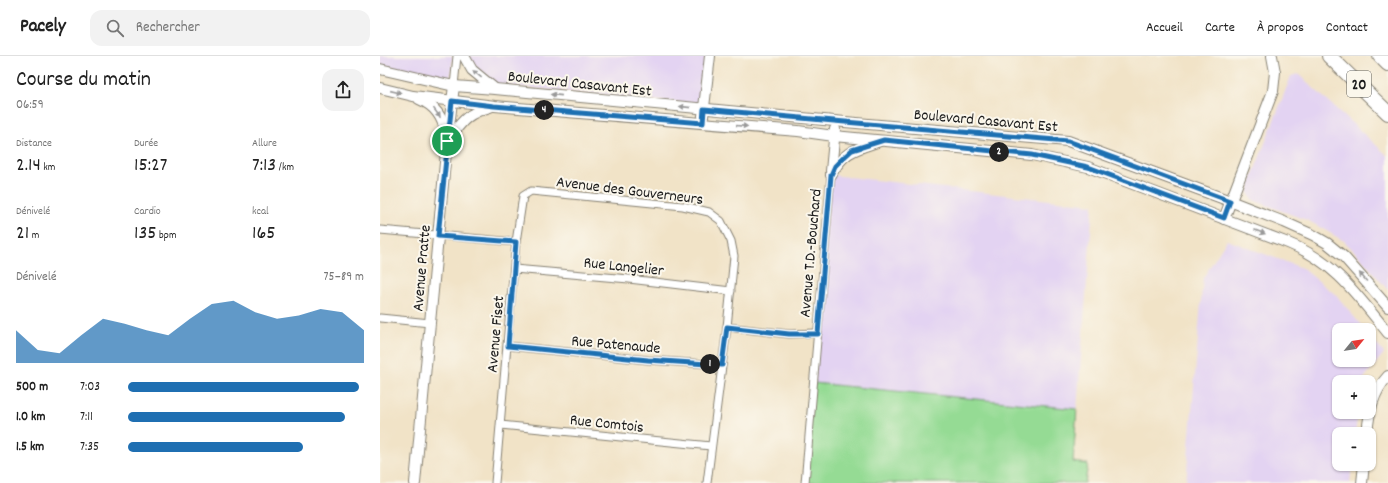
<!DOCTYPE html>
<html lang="fr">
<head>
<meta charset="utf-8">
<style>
  :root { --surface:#fff; --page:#f2f2f2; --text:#222; --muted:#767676; --line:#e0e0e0; --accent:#1f6fb2 }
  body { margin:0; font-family:Dekko,sans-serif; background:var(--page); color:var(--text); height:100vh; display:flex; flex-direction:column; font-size:15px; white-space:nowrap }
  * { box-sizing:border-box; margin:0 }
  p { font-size:13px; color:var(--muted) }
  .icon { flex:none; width:22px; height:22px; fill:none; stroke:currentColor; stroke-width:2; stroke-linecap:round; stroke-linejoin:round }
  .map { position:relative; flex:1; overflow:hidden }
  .drawer { display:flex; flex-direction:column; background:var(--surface); width:380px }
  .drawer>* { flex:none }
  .needle { width:26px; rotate:60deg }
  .buttons { position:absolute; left:952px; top:267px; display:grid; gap:8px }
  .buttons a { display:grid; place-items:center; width:44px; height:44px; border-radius:8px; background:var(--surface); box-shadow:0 1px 3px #0004; font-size:20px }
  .pin { position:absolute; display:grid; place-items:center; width:34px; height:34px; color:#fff; margin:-17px; border:2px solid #fff; border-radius:50%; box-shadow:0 1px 4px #0007 }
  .km { position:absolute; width:20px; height:20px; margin:-10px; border-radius:50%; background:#222; color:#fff; font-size:11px; line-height:20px; text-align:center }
  .round { display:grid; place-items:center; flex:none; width:42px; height:42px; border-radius:12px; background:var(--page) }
  .headline { display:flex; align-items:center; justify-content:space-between; height:68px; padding:0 16px }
  h1 { font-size:22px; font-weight:600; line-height:30px }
  .figures { display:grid; grid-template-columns:repeat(3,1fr); gap:6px; height:68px; padding:4px 16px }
  .figures div { display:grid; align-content:center }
  .figures b { font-size:20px; font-weight:600 }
  .figures small { font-size:11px; font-weight:400 }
  .figures p { font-size:11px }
  .chart { height:112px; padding:8px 16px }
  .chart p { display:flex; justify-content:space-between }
  .chart svg { width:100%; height:72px; margin-top:4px; fill:var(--accent); opacity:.7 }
  ul { padding:0 16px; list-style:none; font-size:13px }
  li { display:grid; grid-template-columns:64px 48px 1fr; align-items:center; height:30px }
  li i { height:10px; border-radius:5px; background:var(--accent) }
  header { display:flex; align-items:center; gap:24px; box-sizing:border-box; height:56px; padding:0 20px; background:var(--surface); border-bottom:1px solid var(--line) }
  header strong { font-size:19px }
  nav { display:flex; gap:22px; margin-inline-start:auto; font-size:14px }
  .search { width:280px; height:36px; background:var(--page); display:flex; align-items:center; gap:10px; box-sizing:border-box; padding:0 14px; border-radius:12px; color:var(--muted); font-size:15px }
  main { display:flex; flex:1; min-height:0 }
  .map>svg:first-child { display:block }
  .built { fill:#e3d3f2 }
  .green { fill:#95db94; stroke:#587c58 }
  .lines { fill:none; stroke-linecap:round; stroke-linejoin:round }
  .street-casing { stroke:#868072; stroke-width:9 }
  .secondary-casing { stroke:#868072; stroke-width:12 }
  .highway-casing { stroke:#868072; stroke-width:16 }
  .street { stroke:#fff; stroke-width:7 }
  .secondary { stroke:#fff; stroke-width:10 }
  .highway { stroke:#fff; stroke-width:14 }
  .oneway { fill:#999 }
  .route-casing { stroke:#fff; stroke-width:8 }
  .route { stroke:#1f6fb2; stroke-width:5 }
  .labels { text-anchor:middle; stroke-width:4; stroke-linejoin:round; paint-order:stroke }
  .shield { fill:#fbf7ec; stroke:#5f5e5a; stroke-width:1 }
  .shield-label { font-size:15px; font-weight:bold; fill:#1c1c1c }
  .street-label { font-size:16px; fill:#1c1c1c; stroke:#fbf7ec }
</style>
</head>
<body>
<header>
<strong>Pacely</strong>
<div class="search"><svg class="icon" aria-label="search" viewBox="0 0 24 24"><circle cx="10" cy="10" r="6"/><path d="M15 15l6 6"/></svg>Rechercher</div>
<nav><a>Accueil</a><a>Carte</a><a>À propos</a><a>Contact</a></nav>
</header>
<main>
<section class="drawer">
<div class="headline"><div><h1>Course du matin</h1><p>06:59</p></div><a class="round"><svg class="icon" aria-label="share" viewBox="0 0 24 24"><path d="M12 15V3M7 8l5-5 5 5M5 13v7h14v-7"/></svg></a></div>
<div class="figures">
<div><p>Distance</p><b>2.14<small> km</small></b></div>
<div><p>Durée</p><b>15:27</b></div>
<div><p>Allure</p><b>7:13<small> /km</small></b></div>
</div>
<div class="figures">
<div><p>Dénivelé</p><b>21<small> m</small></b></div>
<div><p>Cardio</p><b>135<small> bpm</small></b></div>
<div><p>kcal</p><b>165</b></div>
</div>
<div class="chart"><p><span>Dénivelé</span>75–89 m</p>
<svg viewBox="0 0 160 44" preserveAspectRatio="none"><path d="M0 44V24L10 36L20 38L30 27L40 17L50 20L60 24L70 27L80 17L90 8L100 6L110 13L120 17L130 15L140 11L150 13L160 24V44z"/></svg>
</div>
<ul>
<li><b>500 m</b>7:03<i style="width:98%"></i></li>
<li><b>1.0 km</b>7:11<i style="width:92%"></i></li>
<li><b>1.5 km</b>7:35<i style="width:74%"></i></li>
</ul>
</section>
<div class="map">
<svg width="1008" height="427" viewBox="0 0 1008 427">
  <rect width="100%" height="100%" fill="#fbf7ec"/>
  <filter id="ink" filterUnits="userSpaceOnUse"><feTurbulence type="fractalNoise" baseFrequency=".025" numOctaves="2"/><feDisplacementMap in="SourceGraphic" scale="8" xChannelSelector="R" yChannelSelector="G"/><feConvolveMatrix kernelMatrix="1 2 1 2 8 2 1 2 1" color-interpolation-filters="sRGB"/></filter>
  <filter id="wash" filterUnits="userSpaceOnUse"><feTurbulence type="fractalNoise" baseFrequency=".012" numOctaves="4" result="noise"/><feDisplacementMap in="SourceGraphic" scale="16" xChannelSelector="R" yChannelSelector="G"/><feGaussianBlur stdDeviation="0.9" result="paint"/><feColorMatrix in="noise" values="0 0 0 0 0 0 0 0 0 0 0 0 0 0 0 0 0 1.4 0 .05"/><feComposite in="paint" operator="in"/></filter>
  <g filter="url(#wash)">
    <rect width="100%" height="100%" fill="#f1e3c7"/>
    <g class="built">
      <polygon points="0,0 73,0 70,26 0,9"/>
      <polygon points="88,0 326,0 321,49 121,29 110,26 91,7"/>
      <polygon points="918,18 1008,100 1008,234 977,198 964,185 929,165 873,144 868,137 870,126 911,20"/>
      <polygon points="451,119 713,149 697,353 434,327"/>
      <polygon points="847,184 922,212 956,239 985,274 959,274 959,304 989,304 989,279 1004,297 981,326 959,326 959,356 978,356 975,378 959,378 959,408 972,408 970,427 806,427 823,222"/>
    </g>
    <polygon class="green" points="434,327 697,353 693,406 708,408 705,427 425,427"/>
  </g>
  <g filter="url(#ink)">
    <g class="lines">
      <g class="street-casing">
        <g id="street">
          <polyline points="74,30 77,0"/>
          <polyline points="0,174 136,186"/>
          <polyline points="134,213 249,223 351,235"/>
          <polyline points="0,262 50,267"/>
          <polyline points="347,271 409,278 438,277"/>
          <polyline points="128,290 268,304 342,309"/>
          <polyline points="121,369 331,390"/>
          <polyline points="115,427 136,186 143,140 151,135 303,150 329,156 341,165 351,185 354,200 347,271 327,427"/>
          <polyline points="425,427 451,119"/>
        </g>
      </g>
      <g class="secondary-casing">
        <g id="secondary">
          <polyline points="84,0 92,14 115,33"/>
          <polyline points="0,13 74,30 115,33 465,66 688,85 850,145 904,166 933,179 947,187 964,201 1008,251"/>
          <path d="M0,32l33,8 82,10 303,25 36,5 198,19 56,12 200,76c46,18 70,53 100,90"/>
          <path d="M39,43c16,7 23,17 27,34"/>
          <polyline points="323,60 330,0"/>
          <path d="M67,85c15,-19 18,-27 43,-34"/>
          <polyline points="451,115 455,73"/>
          <path d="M451,119c12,-24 25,-26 49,-34"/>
          <polyline points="844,163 893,35 895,16 892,0"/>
          <path d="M987,378c2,-22 6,-42 21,-58"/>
          <polyline points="35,427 67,85 74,30"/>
          <polyline points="982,427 984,408"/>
        </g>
      </g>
      <g class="highway-casing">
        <g id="highway">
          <polyline points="949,0 1008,57"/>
          <polyline points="1000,0 1008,8"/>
        </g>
      </g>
      <use href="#street" class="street"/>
      <use href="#secondary" class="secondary"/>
      <use href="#highway" class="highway"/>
    </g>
    <defs><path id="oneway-solid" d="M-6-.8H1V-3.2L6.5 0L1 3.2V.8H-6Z"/></defs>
    <g class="oneway">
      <use href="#oneway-solid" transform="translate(97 18) rotate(-141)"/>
      <use href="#oneway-solid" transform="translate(16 36) rotate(13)"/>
      <use href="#oneway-solid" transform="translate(176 39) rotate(-174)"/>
      <use href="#oneway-solid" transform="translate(305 51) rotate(-174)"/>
      <use href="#oneway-solid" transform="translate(57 57) rotate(54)"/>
      <use href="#oneway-solid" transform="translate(362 70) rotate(5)"/>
      <use href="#oneway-solid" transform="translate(880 176) rotate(21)"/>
      <use href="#oneway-solid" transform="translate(983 221) rotate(-131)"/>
    </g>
  </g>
  <g class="lines" filter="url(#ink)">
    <g class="route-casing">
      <polygon id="route" points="72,45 114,50 323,67 324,53 465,66 688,85 850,145 844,162 708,111 652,99 504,84 472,94 461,104 455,110 451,119 438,278 409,278 347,271 342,309 268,304 128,290 136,186 58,180"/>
    </g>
    <use href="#route" class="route"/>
  </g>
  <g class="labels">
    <rect class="shield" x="967" y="15" width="24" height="26" rx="3"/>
    <g class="shield-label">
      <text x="979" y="33">20</text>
    </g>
    <g class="street-label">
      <text transform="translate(200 26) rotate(6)" y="6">Boulevard Casavant Est</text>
      <text transform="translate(606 63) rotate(5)" y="6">Boulevard Casavant Est</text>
      <text transform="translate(250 133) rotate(7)" y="6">Avenue des Gouverneurs</text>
      <text transform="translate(429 197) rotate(-85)" y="6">Avenue T.D.-Bouchard</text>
      <text transform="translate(244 209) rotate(6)" y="6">Rue Langelier</text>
      <text transform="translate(40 212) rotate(-85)" y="6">Avenue Pratte</text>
      <text transform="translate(114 278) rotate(-85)" y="6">Avenue Fiset</text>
      <text transform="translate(236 287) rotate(5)" y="6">Rue Patenaude</text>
      <text transform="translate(227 366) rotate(6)" y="6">Rue Comtois</text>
    </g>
  </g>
</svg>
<div class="buttons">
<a><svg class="needle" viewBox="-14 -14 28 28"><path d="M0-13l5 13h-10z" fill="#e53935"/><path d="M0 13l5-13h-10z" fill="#767676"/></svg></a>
<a>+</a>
<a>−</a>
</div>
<div class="pin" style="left:67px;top:85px;background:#1e9e55"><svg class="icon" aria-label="arrive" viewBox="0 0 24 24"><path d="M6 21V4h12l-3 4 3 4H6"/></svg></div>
<b class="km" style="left:330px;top:308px">1</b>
<b class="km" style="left:619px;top:96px">2</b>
<b class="km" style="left:164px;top:54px">4</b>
</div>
</main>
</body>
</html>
